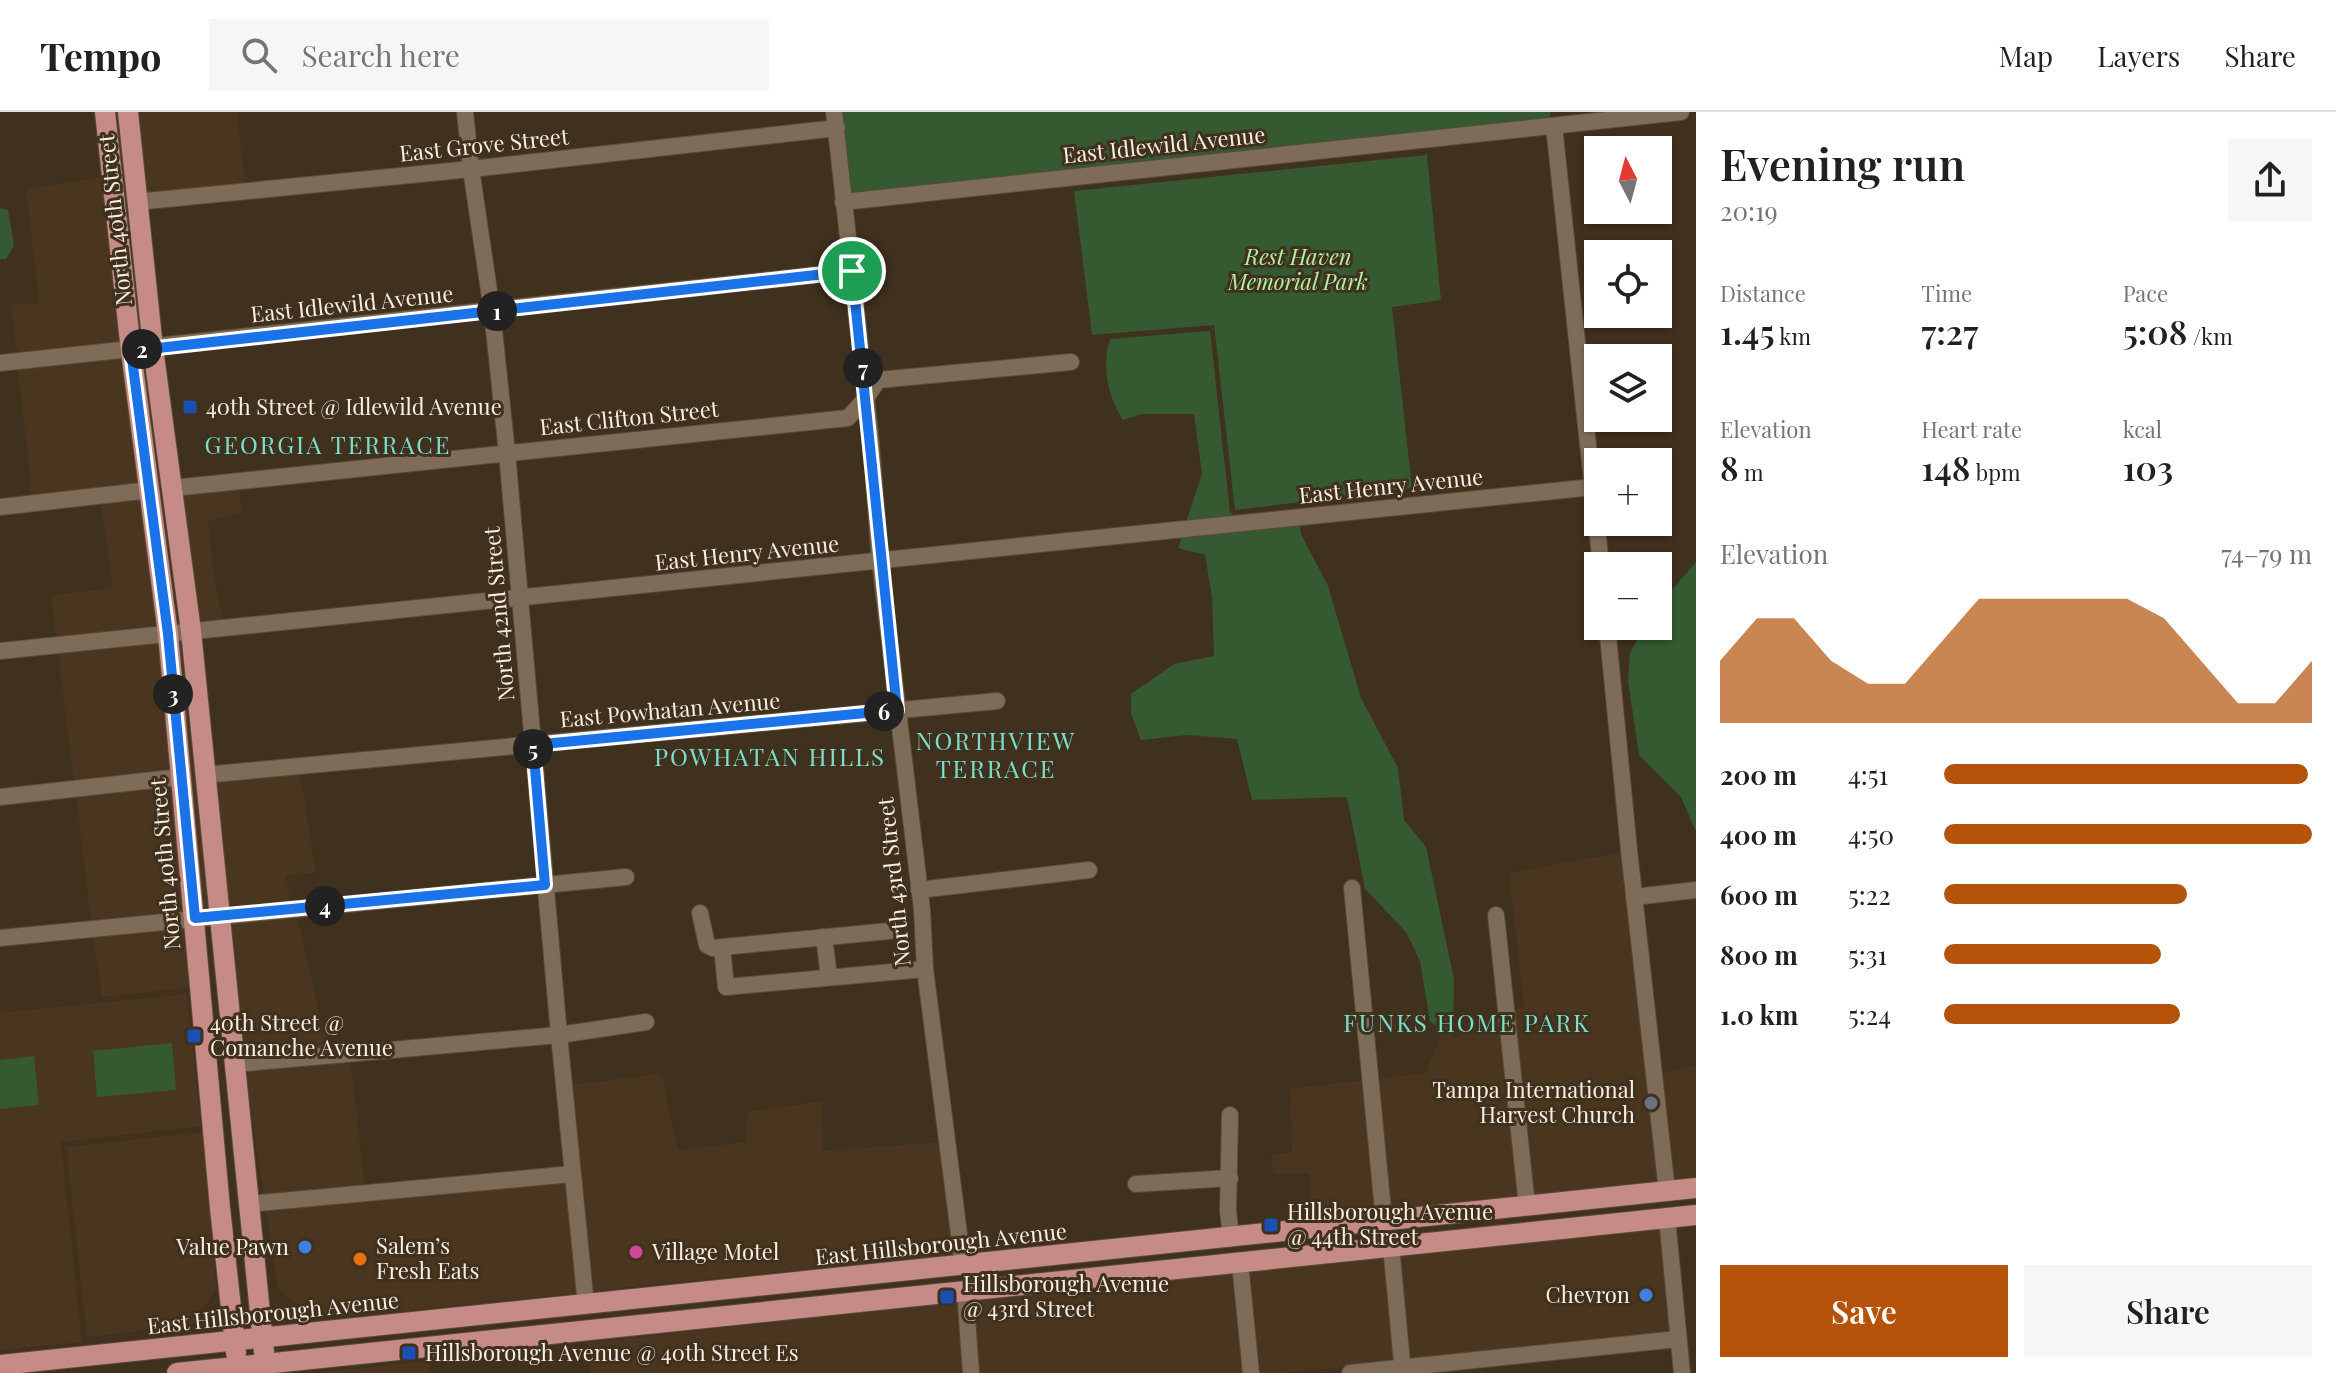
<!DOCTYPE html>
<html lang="en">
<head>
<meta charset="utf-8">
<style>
  :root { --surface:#fff; --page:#f6f6f6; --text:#202124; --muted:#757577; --line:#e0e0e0; --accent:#b45309 }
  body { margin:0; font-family:"Playfair Display",serif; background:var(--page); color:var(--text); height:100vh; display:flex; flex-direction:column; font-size:30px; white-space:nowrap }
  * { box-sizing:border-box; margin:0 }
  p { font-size:26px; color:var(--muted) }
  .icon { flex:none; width:44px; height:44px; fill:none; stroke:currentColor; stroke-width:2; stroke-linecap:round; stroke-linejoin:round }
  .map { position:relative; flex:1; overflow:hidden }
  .panel { display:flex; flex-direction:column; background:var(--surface); width:640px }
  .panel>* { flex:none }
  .needle { width:52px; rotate:354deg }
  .fabs { position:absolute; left:1584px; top:24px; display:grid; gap:16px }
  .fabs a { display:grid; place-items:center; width:88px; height:88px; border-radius:0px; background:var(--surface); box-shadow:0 2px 6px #0004; font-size:40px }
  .pin { position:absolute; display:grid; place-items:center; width:68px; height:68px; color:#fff; margin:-34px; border:4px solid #fff; border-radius:50%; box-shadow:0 2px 8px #0007 }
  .km { position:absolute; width:40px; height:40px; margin:-20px; border-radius:50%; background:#222; color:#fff; font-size:22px; line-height:40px; text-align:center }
  .round { display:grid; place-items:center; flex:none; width:84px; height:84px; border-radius:0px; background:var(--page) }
  .summary { display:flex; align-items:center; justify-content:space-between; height:136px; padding:0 24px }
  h1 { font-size:44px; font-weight:600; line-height:60px }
  .metrics { display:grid; grid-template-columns:repeat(3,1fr); gap:12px; height:136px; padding:8px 24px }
  .metrics div { display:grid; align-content:center }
  .metrics b { font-size:34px; font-weight:600 }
  .metrics small { font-size:22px; font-weight:400 }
  .metrics p { font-size:22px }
  .chart { height:224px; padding:16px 24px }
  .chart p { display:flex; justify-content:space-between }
  .chart svg { width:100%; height:144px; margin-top:8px; fill:var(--accent); opacity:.7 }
  .primary-button { display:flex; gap:16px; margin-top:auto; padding:16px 24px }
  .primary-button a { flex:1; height:92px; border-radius:0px; background:var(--accent); color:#fff; font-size:32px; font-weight:600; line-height:92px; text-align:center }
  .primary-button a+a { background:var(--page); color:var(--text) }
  ul { padding:0 24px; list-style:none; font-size:26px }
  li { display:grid; grid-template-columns:128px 96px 1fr; align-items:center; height:60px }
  li i { height:20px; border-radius:10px; background:var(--accent) }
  header { display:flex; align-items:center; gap:48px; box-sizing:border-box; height:112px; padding:0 40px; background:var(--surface); border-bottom:2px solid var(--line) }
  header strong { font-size:38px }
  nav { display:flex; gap:44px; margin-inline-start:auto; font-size:28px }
  .search { width:560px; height:72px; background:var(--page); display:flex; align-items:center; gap:20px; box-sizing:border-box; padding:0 28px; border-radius:0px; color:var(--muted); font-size:30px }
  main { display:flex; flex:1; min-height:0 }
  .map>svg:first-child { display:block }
  .built { fill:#4a361e }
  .green { fill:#355930 }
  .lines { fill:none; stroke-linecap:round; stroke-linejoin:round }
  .minor-casing { stroke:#584b3b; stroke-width:18 }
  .major-casing { stroke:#584b3b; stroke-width:22 }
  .minor { stroke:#7e6c58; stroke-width:16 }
  .major { stroke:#c78b87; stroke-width:20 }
  .route-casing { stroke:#fff; stroke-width:16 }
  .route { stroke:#1a73e8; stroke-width:10 }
  .transit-dot { fill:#1a4fb4; stroke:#40301e; stroke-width:3 }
  .worship-dot { fill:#6b7280; stroke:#40301e; stroke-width:3 }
  .shop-dot { fill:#3f7fe0; stroke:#40301e; stroke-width:3 }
  .hotel-dot { fill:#d1479c; stroke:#40301e; stroke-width:3 }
  .food-dot { fill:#e8710a; stroke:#40301e; stroke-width:3 }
  .labels { text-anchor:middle; stroke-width:6; stroke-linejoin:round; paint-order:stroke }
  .street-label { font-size:22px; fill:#f8eee2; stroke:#40301e }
  .park-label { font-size:22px; font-style:italic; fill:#adf3a2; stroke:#40301e }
  .poi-label { font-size:22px; fill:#f8eee2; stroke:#40301e; text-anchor:start }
  .neighbourhood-label { font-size:24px; letter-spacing:2px; fill:#7adfc9; stroke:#40301e }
</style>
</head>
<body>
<header>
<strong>Tempo</strong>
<div class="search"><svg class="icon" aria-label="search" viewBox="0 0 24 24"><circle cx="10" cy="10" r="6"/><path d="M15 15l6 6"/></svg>Search here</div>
<nav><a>Map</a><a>Layers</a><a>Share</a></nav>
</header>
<main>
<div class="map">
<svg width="1696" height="1261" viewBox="0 0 1696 1261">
  <rect width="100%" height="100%" fill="#40301e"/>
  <g class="built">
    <polygon points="94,0 99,0 124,232 17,243 11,193 39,191 26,77 100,65"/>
    <polygon points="111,0 122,0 131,98 121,102"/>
    <polygon points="134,0 237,0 245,72 142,82"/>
    <polygon points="126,246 143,372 32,384 18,257"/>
    <polygon points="239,376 242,401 208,409 214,465 223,509 196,512 180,382"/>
    <polygon points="144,386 161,515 56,526 51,483 113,476 101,391"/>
    <polygon points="185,527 213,798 200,799 174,528"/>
    <polygon points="162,529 174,659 74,670 58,540"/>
    <polygon points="300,661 316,761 285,764 292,790 225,796 211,669"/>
    <polygon points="175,673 188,800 91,810 76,683"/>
    <polygon points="1624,740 1660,1073 1532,1085 1512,900 1524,894 1509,761"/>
    <polygon points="297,803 327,936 241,944 226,810"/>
    <polygon points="189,814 192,879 187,876 102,885 93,824"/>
    <polygon points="187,882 201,1014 61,1030 82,1230 0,1238 0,901"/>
    <polygon points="1500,905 1520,1086 1389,1098 1376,967 1425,961 1443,918 1453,923 1454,927"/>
    <polygon points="350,948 365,1074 264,1084 244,958"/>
    <polygon points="1696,953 1696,1070 1672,1072 1660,961"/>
    <polygon points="661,962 678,1038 746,1030 748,1000 822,989 823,1039 941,1030 956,1142 591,1179 570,973"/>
    <polygon points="1364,968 1377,1099 1308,1106 1310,1061 1273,1063 1271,1043 1292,1040 1290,977"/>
    <polygon points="204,1020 216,1177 192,1213 87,1225 66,1035"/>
    <polygon points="566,1069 579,1181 354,1204 312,1201 278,1178 266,1097"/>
    <polygon points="1661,1116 1671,1221 1408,1248 1398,1142"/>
    <polygon points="1385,1143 1396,1249 1286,1261 1257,1261 1246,1158"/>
    <polygon points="1234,1160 1245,1261 977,1261 972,1189"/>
    <polygon points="960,1190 965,1261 590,1261 588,1231"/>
    <polygon points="428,1249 430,1261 314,1261"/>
  </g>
  <g class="green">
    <polygon points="839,0 1550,0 1551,10 860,81 852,80 847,70"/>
    <polygon points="1427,43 1441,188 1392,195 1412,376 1235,398 1214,213 1092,223 1074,79"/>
    <polygon points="0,96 8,98 14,134 6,147 0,147"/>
    <path d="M1210,219l20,181 5,4 63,-8 1,3 -113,11 16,-48 -8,-60h-52l-19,6c-15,-23 -22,-54 -13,-81z"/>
    <polygon points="1300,413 1301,422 1328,474 1361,586 1398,656 1404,708 1426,735 1454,867 1453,923 1430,910 1420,849 1406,820 1365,777 1347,685 1252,688 1237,627 1187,623 1141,628 1131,602 1131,582 1174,552 1214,544 1212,485 1205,443 1178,436 1182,425"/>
    <polygon points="1696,450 1696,720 1681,685 1639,643 1628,569 1630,541 1645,514 1658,514 1658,494"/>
    <polygon points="172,931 176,978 97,985 93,939"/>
    <polygon points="34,944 39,993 0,997 0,948"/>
  </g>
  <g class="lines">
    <g class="minor-casing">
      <g id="minor">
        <polyline points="465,0 471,57 492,199 507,341 559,923 586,1193"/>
        <polyline points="834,0 871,331 880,449 922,798 925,857 963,1153"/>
        <polyline points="1554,14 1601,454"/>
        <polyline points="136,90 471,57 837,16"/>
        <polyline points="843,90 1681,0"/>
        <polyline points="0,251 852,159"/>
        <polyline points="173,376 848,306 866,286 878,268 1071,250"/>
        <polyline points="0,395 150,378"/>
        <polyline points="1607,514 1629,738 1667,1079"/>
        <polyline points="0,539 1593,375"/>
        <polyline points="204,663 997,589"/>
        <polyline points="0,685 181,665"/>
        <polyline points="1352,776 1384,1109"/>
        <polyline points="919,778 1089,758"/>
        <polyline points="1634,785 1696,778"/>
        <polyline points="700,801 707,833 713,836 889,819"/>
        <polyline points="1496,803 1527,1094"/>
        <polyline points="824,825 829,865"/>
        <polyline points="0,826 626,765"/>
        <polyline points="722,835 726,875 925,857"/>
        <polyline points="235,952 559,923 646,910"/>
        <polyline points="1230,1003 1228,1099 1231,1125"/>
        <polyline points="1136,1072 1230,1066"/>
        <polyline points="249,1092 572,1062"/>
        <polyline points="1667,1106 1682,1261"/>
        <polyline points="1391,1134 1403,1261"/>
        <polyline points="1240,1151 1251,1261"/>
        <polyline points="965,1179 971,1261"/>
        <polyline points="1350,1261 1678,1227"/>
      </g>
    </g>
    <g class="major-casing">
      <g id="major">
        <polyline points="105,0 131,239 168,522 220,1096 236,1241"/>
        <polyline points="128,0 153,236 191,519 264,1240"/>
        <polyline points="0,1253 1696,1076"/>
        <polyline points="177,1261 1696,1103"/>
      </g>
    </g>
    <use href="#minor" class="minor"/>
    <use href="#major" class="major"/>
  </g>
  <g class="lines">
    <g class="route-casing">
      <polygon id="route" points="852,159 897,598 533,633 545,773 195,806 168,522 131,239"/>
    </g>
    <use href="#route" class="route"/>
  </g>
  <g class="transit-dot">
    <rect x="182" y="287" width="16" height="16" rx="4"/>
    <rect x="186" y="916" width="16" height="16" rx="4"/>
    <rect x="1263" y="1105" width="16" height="16" rx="4"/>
    <rect x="939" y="1177" width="16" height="16" rx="4"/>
    <rect x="401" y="1233" width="16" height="16" rx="4"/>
  </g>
  <circle class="worship-dot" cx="1651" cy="991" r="8"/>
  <g class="shop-dot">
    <circle cx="305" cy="1135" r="8"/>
    <circle cx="1646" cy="1183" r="8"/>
  </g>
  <circle class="hotel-dot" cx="636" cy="1140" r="8"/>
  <circle class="food-dot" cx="360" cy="1147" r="8"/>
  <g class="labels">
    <g class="street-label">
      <text transform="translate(484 33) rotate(-6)" y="8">East Grove Street</text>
      <text transform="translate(1164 33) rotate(-6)" y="8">East Idlewild Avenue</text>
      <text transform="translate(115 108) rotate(-96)" y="8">North 40th Street</text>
      <text transform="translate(352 192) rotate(-6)" y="8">East Idlewild Avenue</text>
      <text transform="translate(629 306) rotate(-6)" y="8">East Clifton Street</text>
      <text transform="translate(1391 374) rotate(-6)" y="8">East Henry Avenue</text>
      <text transform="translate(747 441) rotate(-6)" y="8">East Henry Avenue</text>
      <text transform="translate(499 502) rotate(-95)" y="8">North 42nd Street</text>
      <text transform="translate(670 598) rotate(-5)" y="8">East Powhatan Avenue</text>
      <text transform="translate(165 752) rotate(-95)" y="8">North 40th Street</text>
      <text transform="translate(894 770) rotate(-96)" y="8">North 43rd Street</text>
      <text transform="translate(941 1132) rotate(-6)" y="8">East Hillsborough Avenue</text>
      <text transform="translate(273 1201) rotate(-6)" y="8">East Hillsborough Avenue</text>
    </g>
    <g class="park-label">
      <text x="1298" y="153">Rest Haven<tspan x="1298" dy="25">Memorial Park</tspan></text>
    </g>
    <g class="poi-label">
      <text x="206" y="303">40th Street @ Idlewild Avenue</text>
      <text x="210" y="919">40th Street @<tspan x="210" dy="25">Comanche Avenue</tspan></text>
      <text x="1635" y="986" text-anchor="end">Tampa International<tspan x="1635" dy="25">Harvest Church</tspan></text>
      <text x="1287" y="1108">Hillsborough Avenue<tspan x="1287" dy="25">@ 44th Street</tspan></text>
      <text x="376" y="1142">Salem’s<tspan x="376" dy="25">Fresh Eats</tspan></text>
      <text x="289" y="1143" text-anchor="end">Value Pawn</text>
      <text x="652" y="1148">Village Motel</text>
      <text x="963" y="1180">Hillsborough Avenue<tspan x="963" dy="25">@ 43rd Street</tspan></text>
      <text x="1630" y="1191" text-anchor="end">Chevron</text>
      <text x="425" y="1249">Hillsborough Avenue @ 40th Street Es</text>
    </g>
    <g class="neighbourhood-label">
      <text x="328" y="342">GEORGIA TERRACE</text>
      <text x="996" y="638">NORTHVIEW<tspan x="996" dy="28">TERRACE</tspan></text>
      <text x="770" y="654">POWHATAN HILLS</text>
      <text x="1467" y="920">FUNKS HOME PARK</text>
    </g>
  </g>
</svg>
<div class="fabs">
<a><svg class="needle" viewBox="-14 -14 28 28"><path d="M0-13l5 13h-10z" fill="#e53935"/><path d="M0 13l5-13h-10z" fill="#757577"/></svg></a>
<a><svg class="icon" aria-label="locate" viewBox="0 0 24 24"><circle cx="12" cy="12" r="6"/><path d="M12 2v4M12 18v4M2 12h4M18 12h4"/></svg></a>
<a><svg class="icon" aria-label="layers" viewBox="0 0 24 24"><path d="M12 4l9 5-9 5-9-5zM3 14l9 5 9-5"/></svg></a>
<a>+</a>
<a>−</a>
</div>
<div class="pin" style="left:852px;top:159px;background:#1e9e55"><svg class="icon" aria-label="arrive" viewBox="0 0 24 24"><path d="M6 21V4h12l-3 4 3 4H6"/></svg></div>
<b class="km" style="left:497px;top:199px">1</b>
<b class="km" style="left:142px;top:237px">2</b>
<b class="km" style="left:173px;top:582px">3</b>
<b class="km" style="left:325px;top:794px">4</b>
<b class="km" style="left:533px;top:637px">5</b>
<b class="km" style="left:884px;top:599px">6</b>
<b class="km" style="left:863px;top:256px">7</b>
</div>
<section class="panel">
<div class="summary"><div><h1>Evening run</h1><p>20:19</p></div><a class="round"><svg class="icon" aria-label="share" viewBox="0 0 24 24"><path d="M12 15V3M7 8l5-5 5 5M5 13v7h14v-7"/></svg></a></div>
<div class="metrics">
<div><p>Distance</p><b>1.45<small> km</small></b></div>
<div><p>Time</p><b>7:27</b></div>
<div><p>Pace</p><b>5:08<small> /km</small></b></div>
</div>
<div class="metrics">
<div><p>Elevation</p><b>8<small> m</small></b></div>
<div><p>Heart rate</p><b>148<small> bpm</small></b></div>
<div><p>kcal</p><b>103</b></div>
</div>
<div class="chart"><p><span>Elevation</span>74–79 m</p>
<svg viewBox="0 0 160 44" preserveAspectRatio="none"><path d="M0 44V25L10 12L20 12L30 25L40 32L50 32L60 19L70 6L80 6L90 6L100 6L110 6L120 12L130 25L140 38L150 38L160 25V44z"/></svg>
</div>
<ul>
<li><b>200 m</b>4:51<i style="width:99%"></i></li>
<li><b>400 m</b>4:50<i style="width:100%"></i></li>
<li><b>600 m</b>5:22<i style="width:66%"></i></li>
<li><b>800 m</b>5:31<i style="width:59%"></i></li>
<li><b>1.0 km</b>5:24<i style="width:64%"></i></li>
</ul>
<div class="primary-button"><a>Save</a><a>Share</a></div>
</section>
</main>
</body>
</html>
